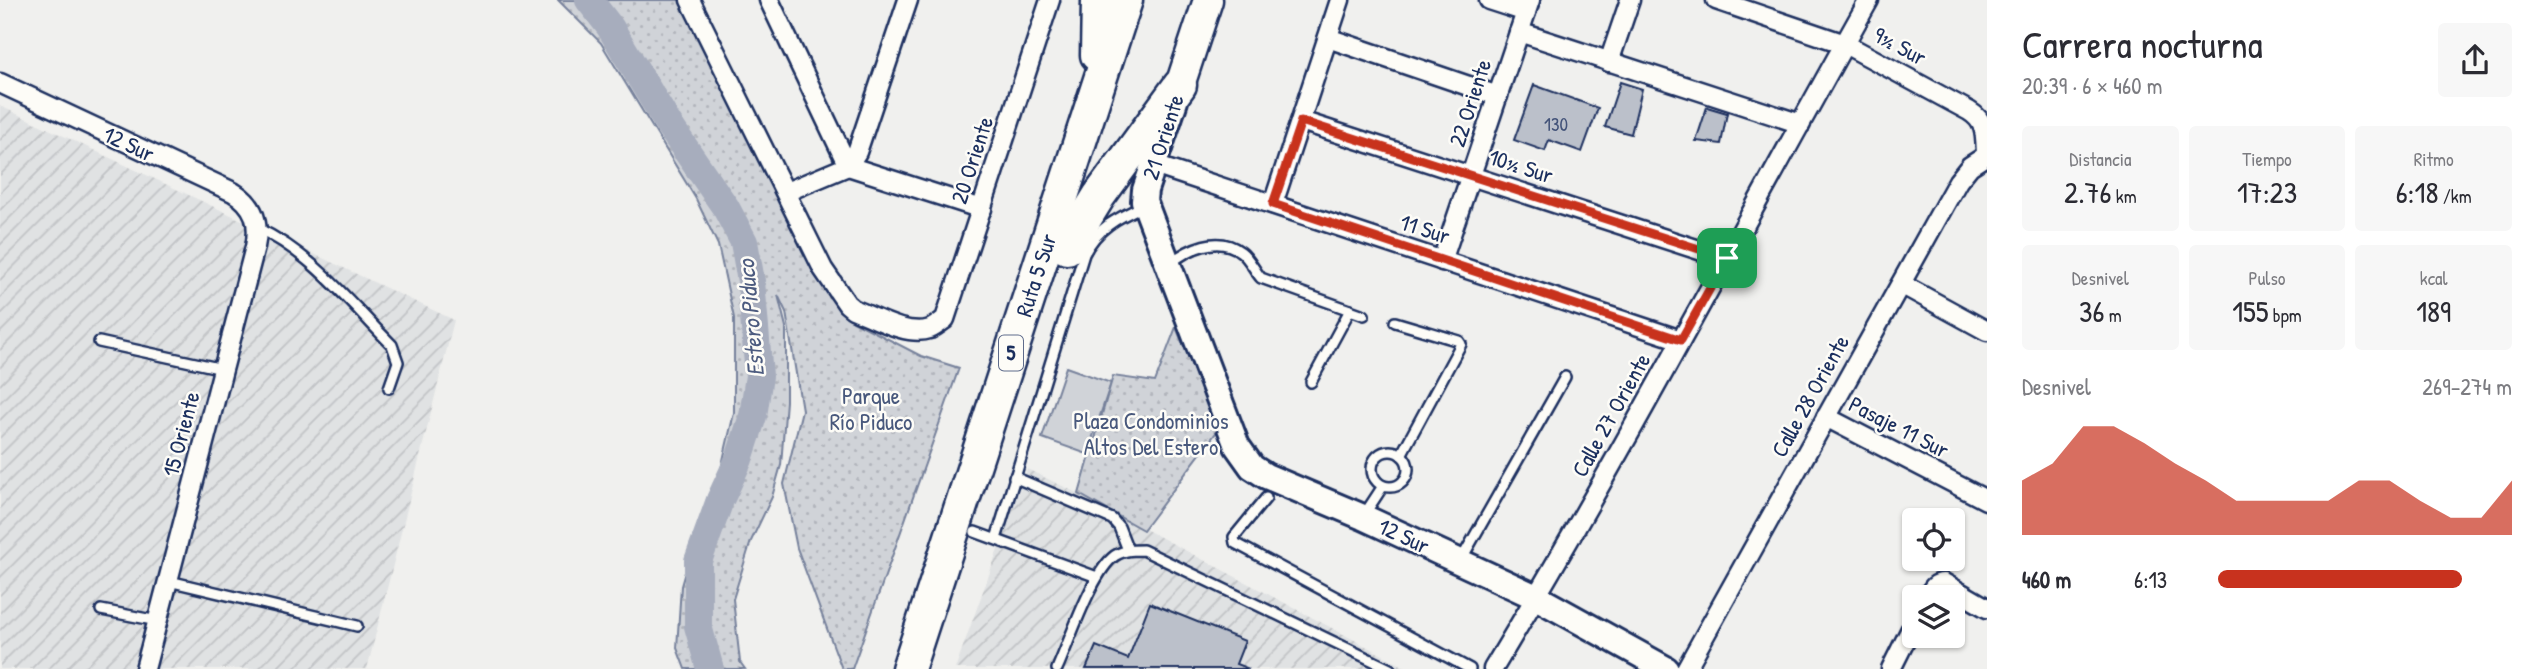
<!DOCTYPE html>
<html lang="es">
<head>
<meta charset="utf-8">
<style>
  :root { --surface:#fff; --page:#f7f7f7; --text:#2b2b33; --muted:#7c7c81; --accent:#c8321e }
  body { margin:0; font-family:"Patrick Hand",sans-serif; background:var(--page); color:var(--text); height:100vh; display:flex; flex-direction:column; font-size:26px; white-space:nowrap }
  * { box-sizing:border-box; margin:0 }
  p { font-size:23px; color:var(--muted) }
  .icon { flex:none; width:38px; height:38px; fill:none; stroke:currentColor; stroke-width:2; stroke-linecap:round; stroke-linejoin:round }
  .map { position:relative; flex:1; overflow:hidden }
  .side { display:flex; flex-direction:column; background:var(--surface); width:560px }
  .side>* { flex:none }
  .tools { position:absolute; left:1902px; top:508px; display:grid; gap:14px }
  .tools a { display:grid; place-items:center; width:63px; height:63px; border-radius:7px; background:var(--surface); box-shadow:0 2px 5px #0004; font-size:35px }
  .pin { position:absolute; display:grid; place-items:center; width:60px; height:60px; color:#fff; margin:-30px; border-radius:14px; box-shadow:0 4px 10px #0006 }
  .round { display:grid; place-items:center; flex:none; width:74px; height:74px; border-radius:7px; background:var(--page) }
  .summary { display:flex; align-items:center; justify-content:space-between; height:119px; padding:0 35px }
  h1 { font-size:38px; font-weight:600; line-height:52px }
  .metrics { display:grid; grid-template-columns:repeat(3,1fr); gap:10px; height:119px; padding:7px 35px }
  .metrics div { display:grid; align-content:center; border-radius:7px; background:var(--page); text-align:center }
  .metrics b { font-size:30px; font-weight:600 }
  .metrics small { font-size:19px; font-weight:400 }
  .metrics p { font-size:19px }
  .chart { height:196px; padding:14px 35px }
  .chart p { display:flex; justify-content:space-between }
  .chart svg { width:100%; height:126px; margin-top:7px; fill:var(--accent); opacity:.7 }
  ul { padding:0 35px; list-style:none; font-size:23px }
  li { display:grid; grid-template-columns:112px 84px 1fr; align-items:center; height:52px }
  li i { height:18px; border-radius:9px; background:var(--accent) }
  main { display:flex; flex:1; min-height:0 }
  .map>svg:first-child { display:block }
  .industrial { fill:url(#industrial-furrows) }
  .grass { fill:#d0d3d8; stroke:#76819b; stroke-width:2 }
  .park { fill:url(#park-dots); stroke:#76819b; stroke-width:2 }
  .lines { fill:none; stroke-linecap:round; stroke-linejoin:round }
  .river { stroke:#a7adbd; stroke-width:28 }
  .building { fill:#bbc0ca; stroke:#1b2f5e; stroke-width:2 }
  .lane-casing { stroke:#1b2f5e; stroke-width:14 }
  .street-casing { stroke:#1b2f5e; stroke-width:23 }
  .secondary-casing { stroke:#1b2f5e; stroke-width:30 }
  .primary-casing { stroke:#1b2f5e; stroke-width:33 }
  .highway-casing { stroke:#1b2f5e; stroke-width:37 }
  .lane { stroke:#fdfcf7; stroke-width:9 }
  .street { stroke:#fdfcf7; stroke-width:18 }
  .secondary { stroke:#fdfcf7; stroke-width:24 }
  .primary { stroke:#fdfcf7; stroke-width:28 }
  .highway { stroke:#fdfcf7; stroke-width:32 }
  .route-casing { stroke:#fff; stroke-width:14 }
  .route { stroke:#c8321e; stroke-width:9 }
  .labels { text-anchor:middle; stroke-width:5; stroke-linejoin:round; paint-order:stroke }
  .number-label { font-size:19px; fill:#435379 }
  .shield { fill:#fdfcf7; stroke:#5f6c8c; stroke-width:2 }
  .shield-label { font-size:21px; font-weight:bold; fill:#1b2f5e }
  .street-label { font-size:23px; fill:#1b2f5e; stroke:#fdfcf7 }
  .park-label { font-size:23px; fill:#48587c; stroke:#fdfcf7 }
  .water-label { font-size:24px; font-style:italic; fill:#4c5b7f; stroke:#fdfcf7 }
</style>
</head>
<body>
<main>
<div class="map">
<svg width="1987" height="669" viewBox="0 0 1987 669">
  <defs>
    <pattern id="industrial-furrows" width="10" height="10" patternUnits="userSpaceOnUse" patternTransform="scale(1.75)"><rect width="10" height="10" fill="#e0e2e3"/><path d="M-1 1l2-2M0 10L10 0M9 11l2-2" fill="none" stroke="#c0c2c5"/></pattern>
    <pattern id="park-dots" width="8" height="8" patternUnits="userSpaceOnUse" patternTransform="scale(1.75)"><rect width="8" height="8" fill="#d0d3d8"/><path d="M2 2h.1M6 6h.1" fill="none" stroke="#b2b5bc" stroke-width="1.8" stroke-linecap="round"/></pattern>
  </defs>
  <rect width="100%" height="100%" fill="#f0f0ee"/>
  <filter id="ink" filterUnits="userSpaceOnUse"><feTurbulence type="fractalNoise" baseFrequency=".0143" numOctaves="2"/><feDisplacementMap in="SourceGraphic" scale="14" xChannelSelector="R" yChannelSelector="G"/><feConvolveMatrix kernelMatrix="1 2 1 2 8 2 1 2 1" color-interpolation-filters="sRGB"/></filter>
  <g filter="url(#ink)">
    <g class="industrial">
      <polygon points="0,106 454,320 367,669 0,669"/>
      <polygon points="1027,469 1079,494 1409,669 955,669"/>
    </g>
    <polygon class="grass" points="1066,367 1111,383 1087,454 1042,438"/>
    <g class="park">
      <polygon points="558,0 688,0 814,267 840,311 853,321 921,356 959,368 852,669 842,669 797,548 784,484 802,410 786,312 778,295 786,327 786,401 781,465 772,497 751,541 733,599 740,662 745,669 685,669 677,648 681,586 691,551 718,482 734,413 734,318 718,245 696,199 601,43"/>
      <polygon points="1176,327 1218,430 1143,530 1079,494 1113,376 1155,382"/>
    </g>
    <g class="lines">
      <polyline class="river" points="589,0 610,27 669,125 726,208 744,242 751,281 759,376 753,416 739,459 720,500 698,561 698,626 710,669"/>
    </g>
    <g class="building">
      <polygon points="1620,82 1642,89 1631,134 1605,127"/>
      <polygon points="1534,85 1598,108 1582,152 1549,140 1545,151 1514,140"/>
      <polygon points="1707,107 1727,113 1721,144 1696,141"/>
      <polygon points="1150,603 1245,641 1236,664 1249,669 1086,669 1096,646 1128,659"/>
    </g>
    <g class="lines">
      <g class="lane-casing">
        <g id="lane">
          <path d="M257,228c55,25 94,76 135,117l6,17 -9,26"/>
          <path d="M1169,264c19,-15 49,-30 72,-12 8,6 13,18 20,26l103,37"/>
          <polyline points="1395,322 1459,341 1461,344 1401,455"/>
          <polyline points="99,342 223,369"/>
          <polyline points="1311,382 1350,310"/>
          <circle cx="1390" cy="469" r="18"/>
          <polyline points="1014,477 1112,519 1119,527 1128,550"/>
          <polyline points="1266,498 1234,537 1235,543 1470,669"/>
          <polyline points="1364,515 1383,486"/>
          <polyline points="975,532 1097,577"/>
          <path d="M996,539l88,-285c13,-26 33,-36 59,-48"/>
          <polyline points="1461,560 1565,377"/>
          <polyline points="169,581 357,626"/>
          <polyline points="101,610 158,621"/>
          <path d="M1057,669c13,-29 33,-91 55,-111 9,-8 20,-8 31,-8l247,119"/>
        </g>
      </g>
      <g class="street-casing">
        <g id="street">
          <path d="M690,0l133,269 24,35 6,5c21,8 54,28 77,20 5,-2 11,-7 15,-10l105,-319"/>
          <polyline points="769,0 848,166 982,209"/>
          <polyline points="1489,0 1526,12"/>
          <path d="M1716,0l129,44 124,67c18,11 16,25 17,44"/>
          <polyline points="1519,32 1801,124"/>
          <polyline points="1328,38 1498,96"/>
          <polyline points="1609,62 1630,0"/>
          <path d="M0,83l233,109c22,13 27,31 22,55l-110,422"/>
          <polyline points="1301,121 1727,259"/>
          <polyline points="1154,165 1681,340"/>
          <polyline points="786,192 848,166 857,152 908,0"/>
          <polyline points="1273,204 1340,0"/>
          <polyline points="1442,261 1530,0"/>
          <polyline points="1901,284 1987,331"/>
          <polyline points="1826,417 1986,500"/>
          <path d="M1928,597c4,-8 6,-14 16,-14l43,25"/>
          <path d="M1493,669c132,-219 251,-446 376,-669"/>
          <polyline points="1686,669 1958,181 1970,166 1987,155"/>
          <polyline points="1891,669 1914,623"/>
        </g>
      </g>
      <g class="secondary-casing">
        <polyline id="secondary" points="1175,101 1145,190 1144,201 1237,446 1252,467 1266,476 1363,517 1536,597 1666,669"/>
      </g>
      <g class="primary-casing">
        <polyline id="primary" points="1180,85 1208,0"/>
      </g>
      <g class="highway-casing">
        <g id="highway">
          <polyline points="1097,55 1098,0"/>
          <polyline points="1067,248 1099,196 1180,85"/>
          <polyline points="908,669 1126,0"/>
        </g>
      </g>
      <use href="#lane" class="lane"/>
      <use href="#street" class="street"/>
      <use href="#secondary" class="secondary"/>
      <use href="#primary" class="primary"/>
      <use href="#highway" class="highway"/>
    </g>
  </g>
  <g class="lines" filter="url(#ink)">
    <g class="route-casing">
      <polygon id="route" points="1301,121 1727,258 1681,340 1273,204"/>
    </g>
    <use href="#route" class="route"/>
  </g>
  <g class="labels">
    <g class="number-label">
      <text x="1556" y="131">130</text>
    </g>
    <rect class="shield" x="999" y="335.5" width="24" height="35" rx="5"/>
    <g class="shield-label">
      <text x="1011" y="360">5</text>
    </g>
    <g class="street-label">
      <text transform="translate(1900 46) rotate(28)" y="8">9½ Sur</text>
      <text transform="translate(1470 103) rotate(-72)" y="8">22 Oriente</text>
      <text transform="translate(1163 137) rotate(-72)" y="8">21 Oriente</text>
      <text transform="translate(129 144) rotate(25)" y="8">12 Sur</text>
      <text transform="translate(972 160) rotate(-72)" y="8">20 Oriente</text>
      <text transform="translate(1521 166) rotate(18)" y="8">10½ Sur</text>
      <text transform="translate(1425 229) rotate(18)" y="8">11 Sur</text>
      <text transform="translate(1036 275) rotate(-72)" y="8">Ruta 5 Sur</text>
      <text transform="translate(1810 396) rotate(-61)" y="8">Calle 28 Oriente</text>
      <text transform="translate(1611 415) rotate(-61)" y="8">Calle 27 Oriente</text>
      <text transform="translate(1899 427) rotate(27)" y="8">Pasaje 11 Sur</text>
      <text transform="translate(181 434) rotate(-75)" y="8">15 Oriente</text>
      <text transform="translate(1404 536) rotate(25)" y="8">12 Sur</text>
    </g>
    <g class="park-label">
      <text x="871" y="404">Parque<tspan x="871" dy="26">Río Piduco</tspan></text>
      <text x="1151" y="429">Plaza Condominios<tspan x="1151" dy="26">Altos Del Estero</tspan></text>
    </g>
    <g class="water-label">
      <text transform="translate(751 318) rotate(-95)" y="8">Estero Piduco</text>
    </g>
  </g>
</svg>
<div class="tools">
<a><svg class="icon" aria-label="locate" viewBox="0 0 24 24"><circle cx="12" cy="12" r="6"/><path d="M12 2v4M12 18v4M2 12h4M18 12h4"/></svg></a>
<a><svg class="icon" aria-label="layers" viewBox="0 0 24 24"><path d="M12 4l9 5-9 5-9-5zM3 14l9 5 9-5"/></svg></a>
</div>
<div class="pin" style="left:1727px;top:258px;background:#1e9e55"><svg class="icon" aria-label="arrive" viewBox="0 0 24 24"><path d="M6 21V4h12l-3 4 3 4H6"/></svg></div>
</div>
<section class="side">
<div class="summary"><div><h1>Carrera nocturna</h1><p>20:39 · 6 × 460 m</p></div><a class="round"><svg class="icon" aria-label="share" viewBox="0 0 24 24"><path d="M12 15V3M7 8l5-5 5 5M5 13v7h14v-7"/></svg></a></div>
<div class="metrics">
<div><p>Distancia</p><b>2.76<small> km</small></b></div>
<div><p>Tiempo</p><b>17:23</b></div>
<div><p>Ritmo</p><b>6:18<small> /km</small></b></div>
</div>
<div class="metrics">
<div><p>Desnivel</p><b>36<small> m</small></b></div>
<div><p>Pulso</p><b>155<small> bpm</small></b></div>
<div><p>kcal</p><b>189</b></div>
</div>
<div class="chart"><p><span>Desnivel</span>269–274 m</p>
<svg viewBox="0 0 160 44" preserveAspectRatio="none"><path d="M0 44V25L10 19L20 6L30 6L40 12L50 19L60 25L70 32L80 32L90 32L100 32L110 25L120 25L130 32L140 38L150 38L160 25V44z"/></svg>
</div>
<ul>
<li><b>460 m</b>6:13<i style="width:83%"></i></li>
</ul>
</section>
</main>
</body>
</html>
